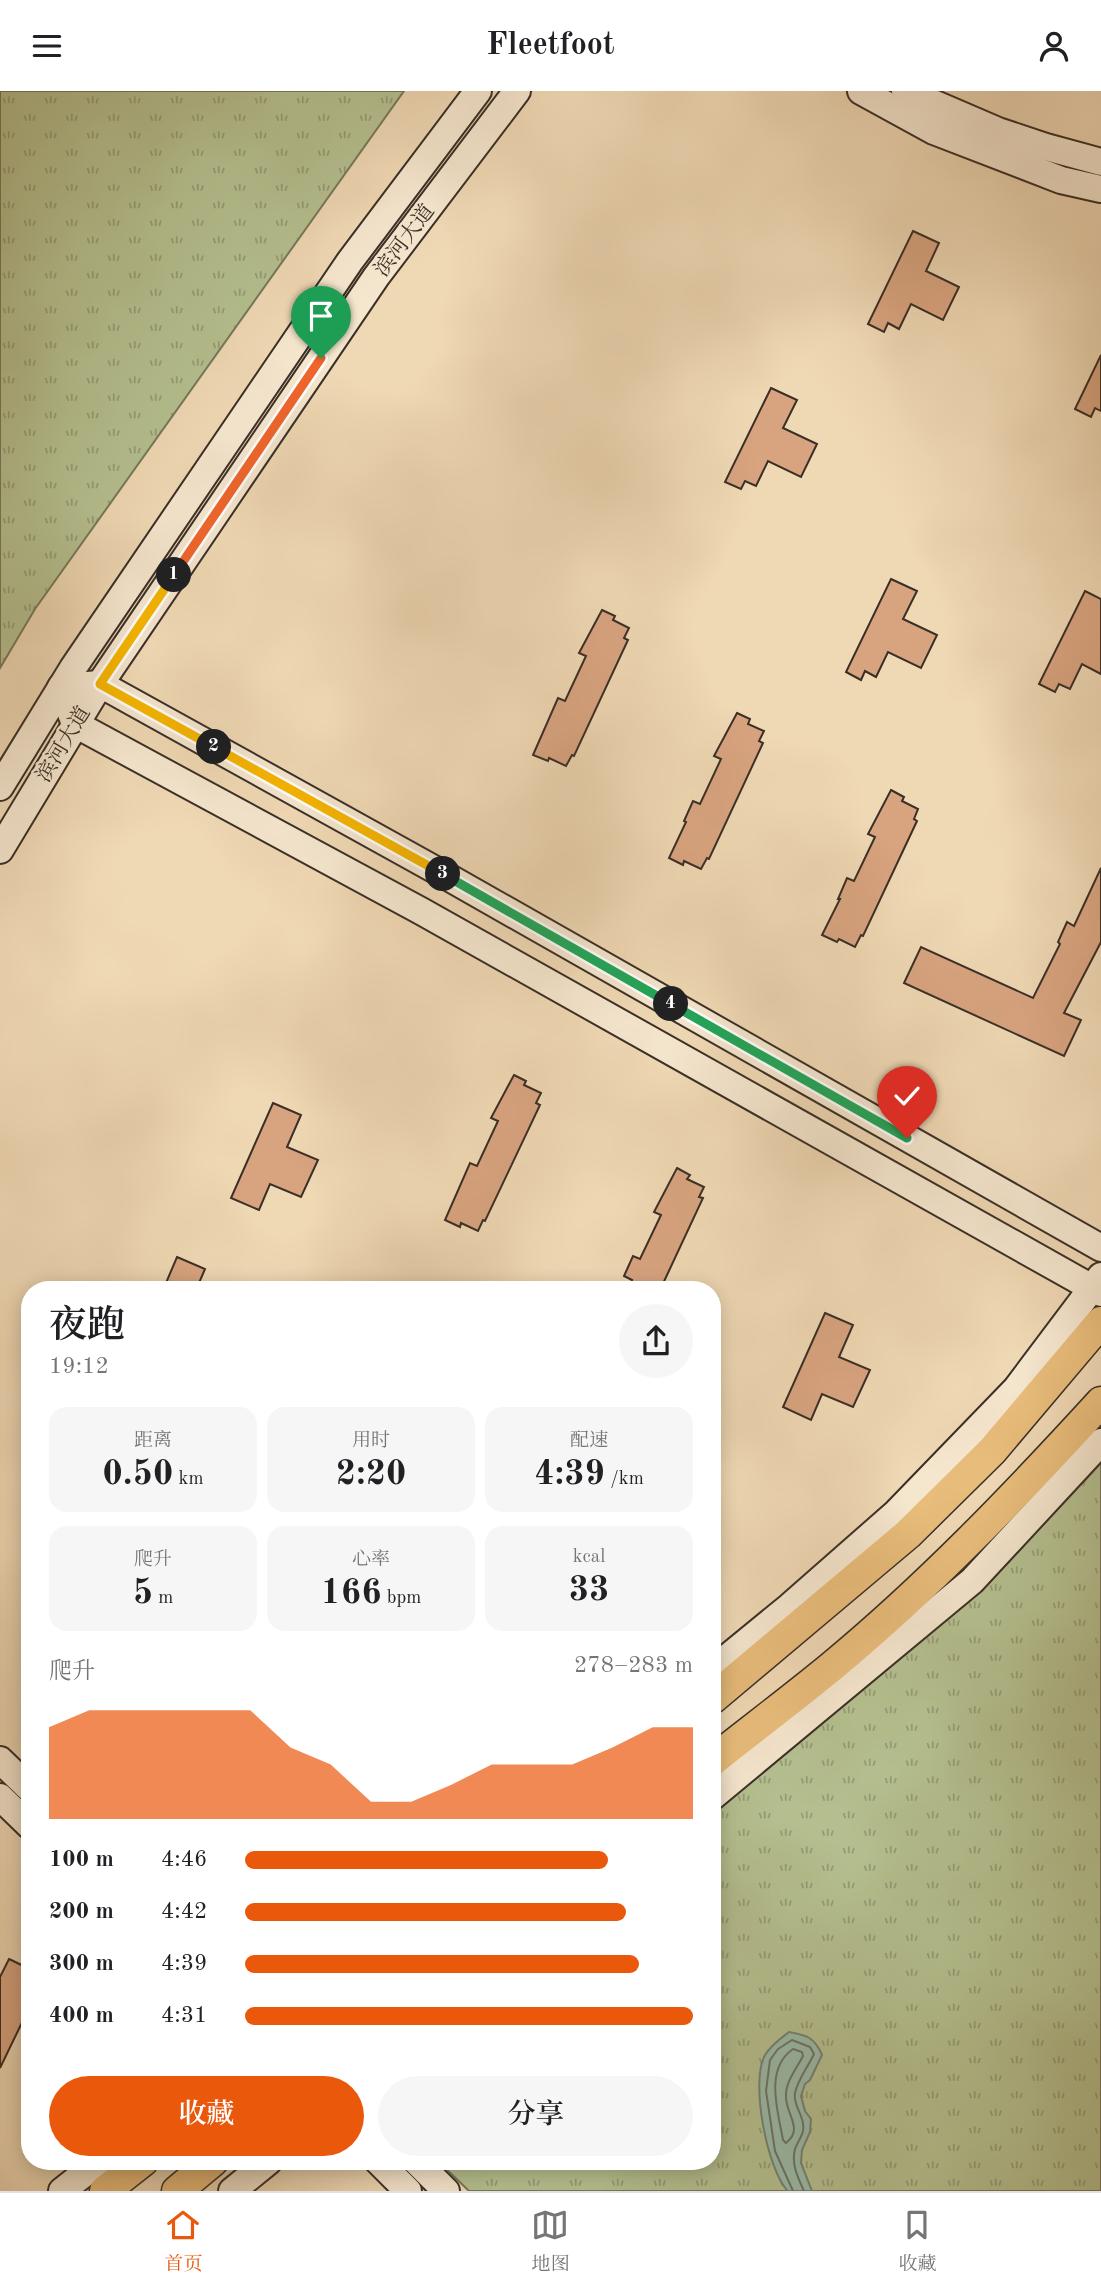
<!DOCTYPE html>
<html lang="zh">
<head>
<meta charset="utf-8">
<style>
  :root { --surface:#fff; --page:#f6f6f6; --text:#202124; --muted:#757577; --line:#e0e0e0; --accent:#ea580c }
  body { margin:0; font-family:"Old Standard TT","Noto Serif SC",serif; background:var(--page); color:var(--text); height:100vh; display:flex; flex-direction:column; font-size:26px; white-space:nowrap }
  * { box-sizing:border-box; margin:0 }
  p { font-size:23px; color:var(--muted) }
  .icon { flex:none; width:38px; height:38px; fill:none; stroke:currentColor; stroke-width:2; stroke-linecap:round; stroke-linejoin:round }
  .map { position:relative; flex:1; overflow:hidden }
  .panel { position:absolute; left:21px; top:1190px; width:700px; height:889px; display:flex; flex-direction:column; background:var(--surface); border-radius:28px; box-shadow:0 4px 18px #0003 }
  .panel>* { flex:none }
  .pin { position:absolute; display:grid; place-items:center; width:60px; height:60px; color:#fff; margin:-72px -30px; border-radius:50% 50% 50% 0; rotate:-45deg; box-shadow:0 0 7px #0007 }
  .pin .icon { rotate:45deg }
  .km { position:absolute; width:35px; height:35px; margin:-18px; border-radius:50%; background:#222; color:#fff; font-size:19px; line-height:35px; text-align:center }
  .round { display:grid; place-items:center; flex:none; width:74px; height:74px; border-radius:37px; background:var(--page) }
  .head { display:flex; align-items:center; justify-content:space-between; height:119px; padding:0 28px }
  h1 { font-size:38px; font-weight:600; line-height:52px }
  .stats { display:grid; grid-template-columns:repeat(3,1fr); gap:10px; height:119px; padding:7px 28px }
  .stats div { display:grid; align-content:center; border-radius:18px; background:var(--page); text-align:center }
  .stats b { font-size:35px; font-weight:600 }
  .stats small { font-size:19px; font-weight:400 }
  .stats p { font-size:19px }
  .chart { height:196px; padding:14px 28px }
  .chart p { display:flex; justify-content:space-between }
  .chart svg { width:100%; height:126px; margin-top:7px; fill:var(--accent); opacity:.7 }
  .cta { display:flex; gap:14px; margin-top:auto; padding:14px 28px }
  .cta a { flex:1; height:80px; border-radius:42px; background:var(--accent); color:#fff; font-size:28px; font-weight:600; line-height:80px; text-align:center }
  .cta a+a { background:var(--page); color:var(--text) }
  ul { padding:0 28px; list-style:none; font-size:23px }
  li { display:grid; grid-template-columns:112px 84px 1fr; align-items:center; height:52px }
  li i { height:18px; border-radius:9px; background:var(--accent) }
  header { display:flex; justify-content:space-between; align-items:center; height:91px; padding:0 28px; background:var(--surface); font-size:32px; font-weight:600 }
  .tab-bar { display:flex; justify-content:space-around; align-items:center; height:98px; border-top:2px solid var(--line); background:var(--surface); font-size:19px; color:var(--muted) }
  .tab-bar a { display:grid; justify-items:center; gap:4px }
  .tab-bar .active { color:var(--accent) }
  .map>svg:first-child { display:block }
  .park { fill:url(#park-tufts); stroke:#78785c; stroke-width:2 }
  .water { fill:#9abba9; stroke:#748375; stroke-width:2 }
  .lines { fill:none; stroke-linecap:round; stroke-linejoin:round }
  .shore { stroke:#6a7568; stroke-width:2 }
  .building { fill:#d8a480; stroke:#3a2f27; stroke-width:2 }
  .secondary-casing { stroke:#3a2f27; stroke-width:30 }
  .primary-casing { stroke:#3a2f27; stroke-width:33 }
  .secondary { stroke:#f5e6ce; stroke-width:26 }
  .primary { stroke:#e8bc7a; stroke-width:30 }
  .split-1-casing { stroke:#fff; stroke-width:14 }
  .split-2-casing { stroke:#fff; stroke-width:14 }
  .split-3-casing { stroke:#fff; stroke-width:14 }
  .split-4-casing { stroke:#fff; stroke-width:14 }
  .split-5-casing { stroke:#fff; stroke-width:14 }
  .split-1 { stroke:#f0652b; stroke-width:9 }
  .split-2 { stroke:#f5b400; stroke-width:9 }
  .split-3 { stroke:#f5b400; stroke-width:9 }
  .split-4 { stroke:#22a559; stroke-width:9 }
  .split-5 { stroke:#22a559; stroke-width:9 }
  .labels { text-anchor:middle; stroke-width:5; stroke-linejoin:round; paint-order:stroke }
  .street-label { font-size:21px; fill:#3a2f27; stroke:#f5e6ce }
</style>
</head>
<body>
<header><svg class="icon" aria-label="menu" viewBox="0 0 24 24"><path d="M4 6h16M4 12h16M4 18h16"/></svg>Fleetfoot<svg class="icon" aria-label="person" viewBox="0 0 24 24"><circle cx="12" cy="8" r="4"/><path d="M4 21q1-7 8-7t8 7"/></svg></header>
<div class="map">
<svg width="1101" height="2100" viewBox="0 0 1101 2100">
  <defs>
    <pattern id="park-tufts" width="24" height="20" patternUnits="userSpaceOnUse" patternTransform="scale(1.75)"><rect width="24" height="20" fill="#b5c090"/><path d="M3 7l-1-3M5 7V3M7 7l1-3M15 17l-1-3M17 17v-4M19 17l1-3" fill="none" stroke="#949c76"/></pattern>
  </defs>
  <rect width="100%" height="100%" fill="#efd8b4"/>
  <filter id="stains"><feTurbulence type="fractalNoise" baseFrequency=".00286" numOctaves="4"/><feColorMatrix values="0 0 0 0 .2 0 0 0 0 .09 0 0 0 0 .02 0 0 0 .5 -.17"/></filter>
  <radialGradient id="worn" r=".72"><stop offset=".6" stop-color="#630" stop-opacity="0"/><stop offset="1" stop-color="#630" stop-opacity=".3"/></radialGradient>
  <g class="park">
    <polygon points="0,0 404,0 35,518 0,577"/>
    <polygon points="1101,1372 1101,2100 469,2100 438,2070 712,2070 712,1721 994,1486"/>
  </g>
  <path class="water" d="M789,1941c18,3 26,6 33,23l-12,25 -5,4 -4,12 4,15 6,8 -1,13 -8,18 -1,13 11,28h-24c-21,-21 -38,-110 -23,-136 6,-10 15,-16 24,-23z"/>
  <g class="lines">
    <g class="shore">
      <path d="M793,1958l9,3 1,4c-6,12 -18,26 -17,41 0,18 18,32 0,46l-3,-3c-5,-29 -19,-71 10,-91z"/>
      <path d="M793,2100l-18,-40 -9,-60 4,-31 8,-11 14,-9 18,7 4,7c-6,13 -16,25 -19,39 -2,12 7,20 8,31 2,10 -5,16 -8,25 -4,15 3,29 9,42"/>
    </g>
  </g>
  <g class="building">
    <polygon points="913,140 939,152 926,180 959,196 943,229 911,213 899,238 888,232 884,241 868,233"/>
    <polygon points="1101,264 1101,320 1095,317 1091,326 1075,318"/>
    <polygon points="771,297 797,309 783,337 817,353 801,386 768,370 756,395 745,390 741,398 725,391"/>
    <polygon points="891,488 917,500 903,528 937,544 921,577 888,561 876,586 865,580 861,589 846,581"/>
    <polygon points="1085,500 1101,508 1101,583 1082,573 1070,598 1059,593 1055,601 1039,593"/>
    <polygon points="602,519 615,525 613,529 629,537 624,547 628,549 574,665 572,664 566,675 549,667 548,670 533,664 558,607 565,610 586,565 579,562"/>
    <polygon points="737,622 750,628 748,633 764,640 759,650 763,652 709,768 707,767 701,778 684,770 683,774 669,767 686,731 684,730 693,710 700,713 721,668 714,665"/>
    <polygon points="891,699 904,706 902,710 918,718 914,728 917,730 863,845 861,844 855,856 839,848 837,851 822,844 840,808 838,808 847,787 854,790 875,746 868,743"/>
    <polygon points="1101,777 1101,851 1064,922 1081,929 1064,965 904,892 921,856 1033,907 1060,853 1058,851 1067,831 1074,835"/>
    <polygon points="514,984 526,990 524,994 541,1002 536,1012 540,1014 485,1130 483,1129 478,1140 461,1132 460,1136 445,1129 470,1072 477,1075 498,1030 491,1027"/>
    <polygon points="273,1012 301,1024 287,1056 318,1069 301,1106 270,1093 259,1119 231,1107"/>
    <polygon points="677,1077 690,1084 687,1088 704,1096 699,1106 703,1107 660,1199 627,1199 632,1189 624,1185 633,1165 640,1168 661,1124 654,1121"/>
    <polygon points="177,1166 205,1178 196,1199 163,1199"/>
    <polygon points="825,1222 853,1234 839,1266 870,1279 853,1316 822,1303 811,1329 783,1316"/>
    <polygon points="9,1868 30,1878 30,1915 0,1977 0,1886"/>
  </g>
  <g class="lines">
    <g class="secondary-casing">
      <g id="secondary">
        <polyline points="861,0 934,40 1061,89 1101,98"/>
        <polyline points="905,0 998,40 1046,56 1101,71"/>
        <polyline points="0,696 73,577 350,170 478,0"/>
        <polyline points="0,759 100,593 376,186 517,0"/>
        <polyline points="1101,1157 441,782 100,593 61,596 75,633 421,820 1101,1202"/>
        <polyline points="712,1579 789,1516 896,1422 1016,1298 1101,1185"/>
        <polyline points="0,1669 30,1698"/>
        <polyline points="0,1706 30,1735"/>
        <polyline points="712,1706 972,1490 1101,1351"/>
        <polyline points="378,2070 408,2100"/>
        <polyline points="416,2070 446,2100"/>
        <polyline points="62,2100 100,2070"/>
        <polyline points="232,2100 269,2070"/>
      </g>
    </g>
    <g class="primary-casing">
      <g id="primary">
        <polyline points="712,1608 908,1443 992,1360 1101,1231"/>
        <path d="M712,1670c39,-31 79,-61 118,-93 98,-81 186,-173 271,-266"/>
        <polyline points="105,2100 143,2070"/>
        <polyline points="177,2100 213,2070"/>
      </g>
    </g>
    <use href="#secondary" class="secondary"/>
    <use href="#primary" class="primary"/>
  </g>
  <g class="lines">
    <g class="split-1-casing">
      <polyline id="split-1" points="174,484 321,267"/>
    </g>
    <g class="split-2-casing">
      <polyline id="split-2" points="174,484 100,593 214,656"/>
    </g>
    <g class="split-3-casing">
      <polyline id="split-3" points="214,656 443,783"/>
    </g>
    <g class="split-4-casing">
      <polyline id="split-4" points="443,783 671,913"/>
    </g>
    <g class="split-5-casing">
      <polyline id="split-5" points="671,913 907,1047"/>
    </g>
    <use href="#split-1" class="split-1"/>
    <use href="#split-2" class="split-2"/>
    <use href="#split-3" class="split-3"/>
    <use href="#split-4" class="split-4"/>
    <use href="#split-5" class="split-5"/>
  </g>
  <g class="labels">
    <g class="street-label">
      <text transform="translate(404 149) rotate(-53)" y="7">滨河大道</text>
      <text transform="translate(63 653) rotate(-59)" y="7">滨河大道</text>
    </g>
  </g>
  <rect width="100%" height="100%" filter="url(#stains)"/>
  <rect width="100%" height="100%" fill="url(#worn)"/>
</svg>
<div class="pin" style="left:321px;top:267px;background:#1e9e55"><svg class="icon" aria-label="arrive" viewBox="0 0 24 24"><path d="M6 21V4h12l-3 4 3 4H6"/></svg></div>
<div class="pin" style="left:907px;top:1047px;background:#d93025"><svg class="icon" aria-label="check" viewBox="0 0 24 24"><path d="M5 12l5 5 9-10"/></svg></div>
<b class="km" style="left:174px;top:484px">1</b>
<b class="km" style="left:214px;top:656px">2</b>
<b class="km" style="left:443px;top:783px">3</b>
<b class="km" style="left:671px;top:913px">4</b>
<section class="panel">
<div class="head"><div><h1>夜跑</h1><p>19:12</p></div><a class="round"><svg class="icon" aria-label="share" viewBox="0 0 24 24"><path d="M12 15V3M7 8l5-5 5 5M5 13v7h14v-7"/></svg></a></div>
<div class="stats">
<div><p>距离</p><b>0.50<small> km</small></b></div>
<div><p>用时</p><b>2:20</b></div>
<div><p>配速</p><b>4:39<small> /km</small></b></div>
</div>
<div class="stats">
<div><p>爬升</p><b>5<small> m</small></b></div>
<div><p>心率</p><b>166<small> bpm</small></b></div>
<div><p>kcal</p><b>33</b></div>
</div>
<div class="chart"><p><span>爬升</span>278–283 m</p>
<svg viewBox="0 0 160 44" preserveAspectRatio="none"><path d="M0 44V12L10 6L20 6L30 6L40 6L50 6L60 19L70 25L80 38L90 38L100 32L110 25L120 25L130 25L140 19L150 12L160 12V44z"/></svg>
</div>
<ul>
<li><b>100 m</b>4:46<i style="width:81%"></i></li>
<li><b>200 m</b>4:42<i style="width:85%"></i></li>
<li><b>300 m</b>4:39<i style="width:88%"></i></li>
<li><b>400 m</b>4:31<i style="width:100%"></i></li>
</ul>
<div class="cta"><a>收藏</a><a>分享</a></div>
</section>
</div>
<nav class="tab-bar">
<a class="active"><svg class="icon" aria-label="home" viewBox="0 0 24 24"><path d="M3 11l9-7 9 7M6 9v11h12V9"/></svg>首页</a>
<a><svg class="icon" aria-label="map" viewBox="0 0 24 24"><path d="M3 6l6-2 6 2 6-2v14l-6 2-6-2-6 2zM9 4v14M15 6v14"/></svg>地图</a>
<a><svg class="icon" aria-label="saved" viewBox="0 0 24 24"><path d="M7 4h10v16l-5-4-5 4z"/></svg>收藏</a>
</nav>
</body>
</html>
